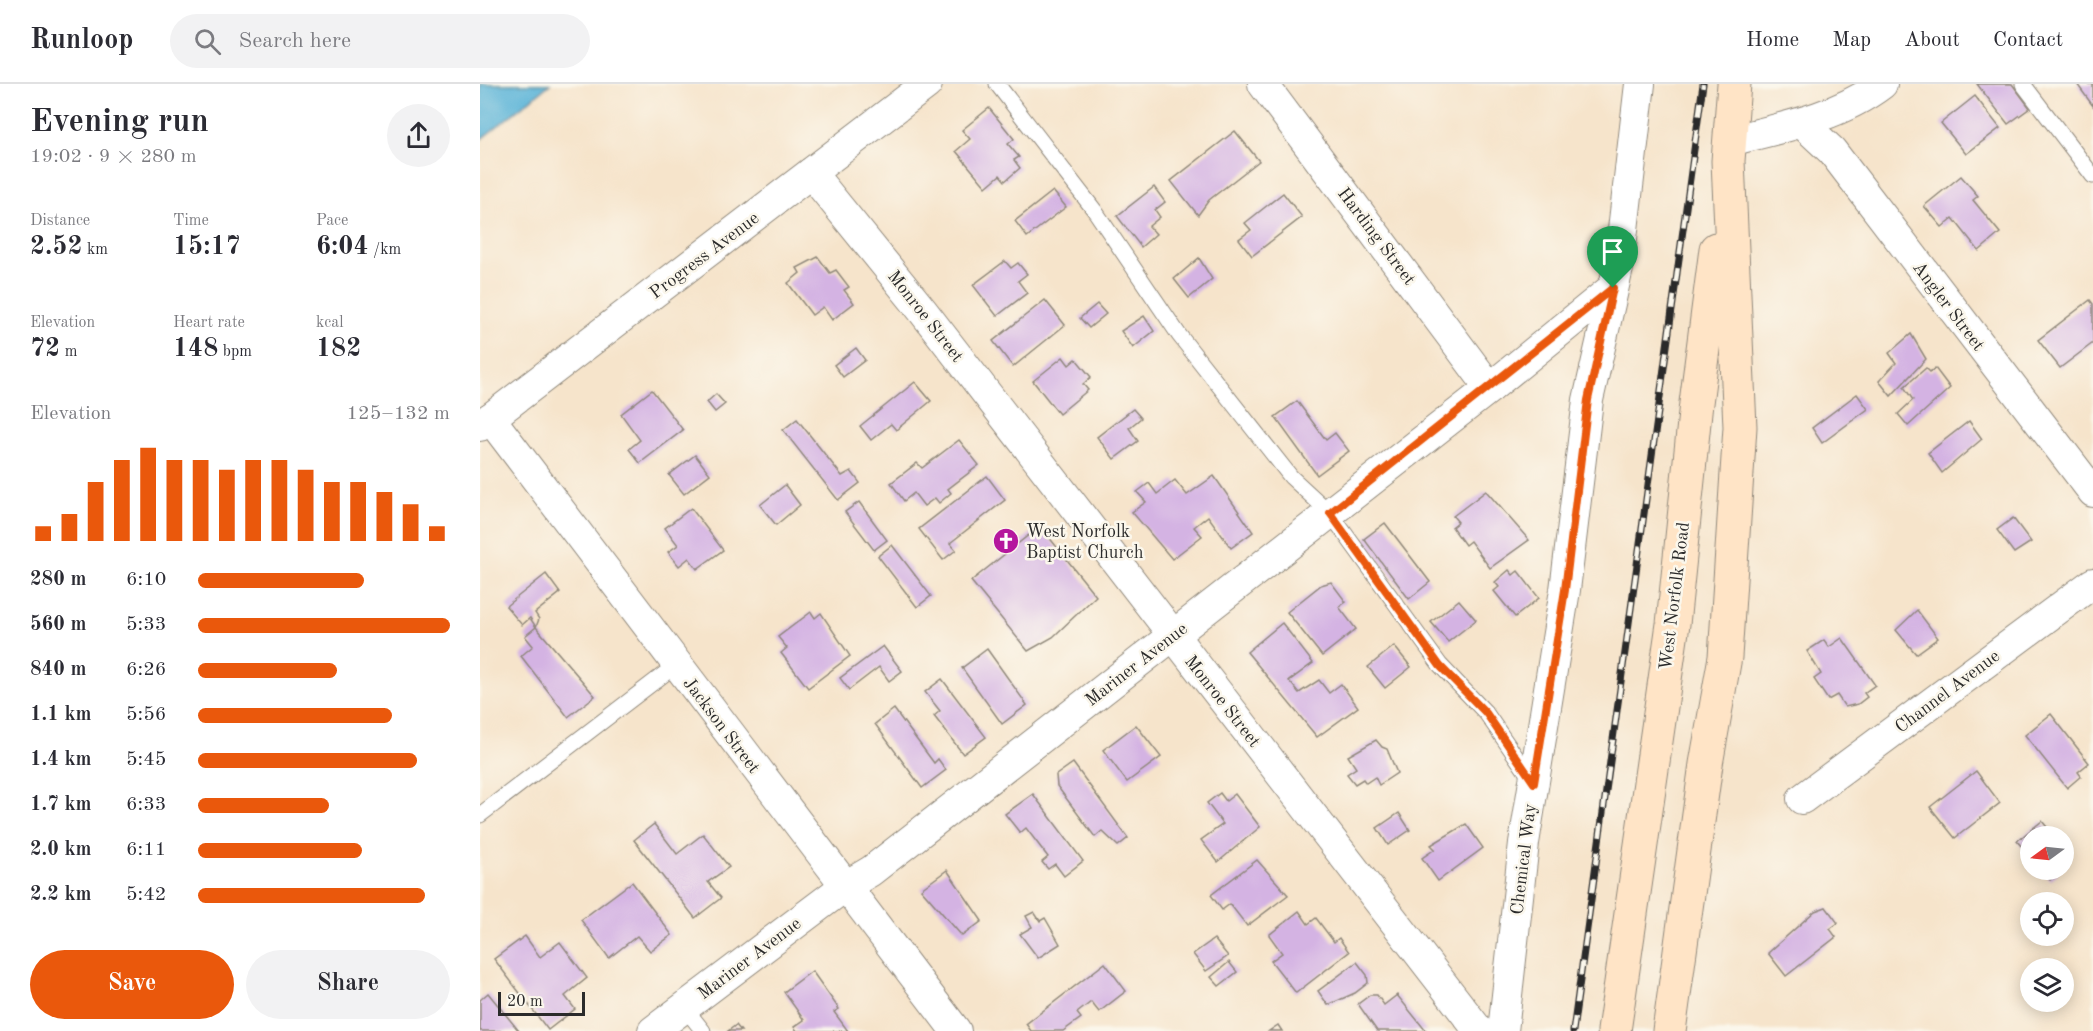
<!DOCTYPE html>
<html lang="en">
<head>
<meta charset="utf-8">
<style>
  :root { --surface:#fff; --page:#f2f2f3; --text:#2b2b33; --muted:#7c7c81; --line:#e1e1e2; --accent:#ea580c }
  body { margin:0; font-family:"Old Standard TT",serif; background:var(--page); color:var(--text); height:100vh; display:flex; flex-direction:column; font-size:22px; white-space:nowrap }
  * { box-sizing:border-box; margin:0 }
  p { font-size:20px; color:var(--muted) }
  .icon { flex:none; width:33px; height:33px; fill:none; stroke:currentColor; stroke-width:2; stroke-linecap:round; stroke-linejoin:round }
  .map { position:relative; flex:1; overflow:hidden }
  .sheet { display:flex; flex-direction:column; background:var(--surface); width:480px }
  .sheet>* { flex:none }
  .needle { width:39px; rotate:255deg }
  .fabs { position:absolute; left:1540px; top:742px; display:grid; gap:12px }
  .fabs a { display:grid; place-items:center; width:54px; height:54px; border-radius:50%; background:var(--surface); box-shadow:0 3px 15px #0003; font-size:30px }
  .scale { position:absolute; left:18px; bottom:15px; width:87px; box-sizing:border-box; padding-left:6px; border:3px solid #2b2b2b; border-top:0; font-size:16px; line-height:21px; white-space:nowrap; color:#2b2b2b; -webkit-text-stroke:4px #fbf7ec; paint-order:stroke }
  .pin { position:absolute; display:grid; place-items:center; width:51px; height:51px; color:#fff; margin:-62px -26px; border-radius:50% 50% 50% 0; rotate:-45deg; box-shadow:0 0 6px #0007 }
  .pin .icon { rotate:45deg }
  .round { display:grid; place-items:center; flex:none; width:63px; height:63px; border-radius:32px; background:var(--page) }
  .summary { display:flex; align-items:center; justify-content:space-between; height:102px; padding:0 30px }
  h1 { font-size:33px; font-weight:700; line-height:45px }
  .figures { display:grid; grid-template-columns:repeat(3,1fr); gap:9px; height:102px; padding:6px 30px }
  .figures div { display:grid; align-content:center }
  .figures b { font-size:26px; font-weight:700 }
  .figures small { font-size:16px; font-weight:400 }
  .figures p { font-size:16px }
  .chart { height:168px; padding:12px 30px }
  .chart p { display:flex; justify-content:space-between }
  .chart svg { width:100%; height:108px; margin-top:6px; stroke:var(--accent); stroke-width:6 }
  .action { display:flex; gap:12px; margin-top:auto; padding:12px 30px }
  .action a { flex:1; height:69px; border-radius:36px; background:var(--accent); color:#fff; font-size:24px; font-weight:700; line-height:69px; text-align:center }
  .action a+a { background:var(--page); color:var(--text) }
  ul { padding:0 30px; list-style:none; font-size:20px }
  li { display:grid; grid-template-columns:96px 72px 1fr; align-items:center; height:45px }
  li i { height:15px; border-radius:8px; background:var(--accent) }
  header { display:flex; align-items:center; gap:36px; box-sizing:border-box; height:84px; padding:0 30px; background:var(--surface); border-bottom:2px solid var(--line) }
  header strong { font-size:28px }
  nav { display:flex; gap:33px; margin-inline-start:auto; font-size:21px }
  .search { width:420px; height:54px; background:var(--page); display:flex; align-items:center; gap:15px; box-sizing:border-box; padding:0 21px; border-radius:33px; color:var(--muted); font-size:22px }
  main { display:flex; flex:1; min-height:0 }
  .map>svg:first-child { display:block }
  .water { fill:#5ab4d8; stroke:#427082; stroke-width:1.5 }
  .building { fill:#d4b3e3 }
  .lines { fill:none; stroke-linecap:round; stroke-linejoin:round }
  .lane-casing { stroke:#90887b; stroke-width:17 }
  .street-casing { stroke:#90887b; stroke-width:32 }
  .secondary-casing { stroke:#90887b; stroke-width:35 }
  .lane { stroke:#fff; stroke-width:15 }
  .street { stroke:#fff; stroke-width:30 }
  .secondary { stroke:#ffe4c6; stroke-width:33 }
  .rail-casing { stroke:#2b2b2b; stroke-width:7 }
  .rail { stroke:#fbf7ec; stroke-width:4.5; stroke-dasharray:14; stroke-linecap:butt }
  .route-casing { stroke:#fff; stroke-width:12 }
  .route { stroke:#ea580c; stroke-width:8 }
  .labels { text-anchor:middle; stroke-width:5; stroke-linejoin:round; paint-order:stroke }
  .street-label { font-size:18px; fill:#2b2b2b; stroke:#fbf7ec }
  .poi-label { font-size:18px; fill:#2b2b2b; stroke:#fbf7ec; text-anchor:start }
</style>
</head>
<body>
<header>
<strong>Runloop</strong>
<div class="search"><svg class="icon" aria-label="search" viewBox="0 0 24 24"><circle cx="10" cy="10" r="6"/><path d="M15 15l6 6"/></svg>Search here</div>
<nav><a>Home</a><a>Map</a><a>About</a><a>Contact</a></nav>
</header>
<main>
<section class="sheet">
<div class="summary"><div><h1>Evening run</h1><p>19:02 · 9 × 280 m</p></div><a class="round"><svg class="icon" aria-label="share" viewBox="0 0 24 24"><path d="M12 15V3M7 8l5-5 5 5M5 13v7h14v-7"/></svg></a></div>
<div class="figures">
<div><p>Distance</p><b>2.52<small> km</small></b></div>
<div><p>Time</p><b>15:17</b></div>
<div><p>Pace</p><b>6:04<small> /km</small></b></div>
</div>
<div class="figures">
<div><p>Elevation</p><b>72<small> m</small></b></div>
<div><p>Heart rate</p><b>148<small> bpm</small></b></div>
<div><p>kcal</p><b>182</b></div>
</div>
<div class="chart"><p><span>Elevation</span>125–132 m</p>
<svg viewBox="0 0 160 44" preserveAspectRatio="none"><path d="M5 44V38M15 44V33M25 44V20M35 44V11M45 44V6M55 44V11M65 44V11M75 44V15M85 44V11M95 44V11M105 44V15M115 44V20M125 44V20M135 44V24M145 44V29M155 44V38"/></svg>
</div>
<ul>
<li><b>280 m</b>6:10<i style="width:66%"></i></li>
<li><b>560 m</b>5:33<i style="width:100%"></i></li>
<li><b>840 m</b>6:26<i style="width:55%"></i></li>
<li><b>1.1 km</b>5:56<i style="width:77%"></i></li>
<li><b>1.4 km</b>5:45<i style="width:87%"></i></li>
<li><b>1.7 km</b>6:33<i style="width:52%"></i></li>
<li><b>2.0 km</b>6:11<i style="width:65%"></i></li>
<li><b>2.2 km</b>5:42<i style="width:90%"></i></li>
</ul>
<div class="action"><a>Save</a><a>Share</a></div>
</section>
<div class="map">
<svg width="1613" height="947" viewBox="0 0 1613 947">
  <rect width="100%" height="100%" fill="#fbf7ec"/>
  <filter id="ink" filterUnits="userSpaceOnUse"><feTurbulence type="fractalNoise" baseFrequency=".0167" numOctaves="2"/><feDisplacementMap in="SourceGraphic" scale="12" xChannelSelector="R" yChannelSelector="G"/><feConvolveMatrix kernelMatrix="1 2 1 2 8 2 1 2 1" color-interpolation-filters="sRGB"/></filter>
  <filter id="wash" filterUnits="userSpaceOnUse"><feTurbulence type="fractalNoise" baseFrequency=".008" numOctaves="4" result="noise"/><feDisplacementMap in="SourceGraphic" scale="24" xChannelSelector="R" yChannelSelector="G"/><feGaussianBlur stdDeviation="1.35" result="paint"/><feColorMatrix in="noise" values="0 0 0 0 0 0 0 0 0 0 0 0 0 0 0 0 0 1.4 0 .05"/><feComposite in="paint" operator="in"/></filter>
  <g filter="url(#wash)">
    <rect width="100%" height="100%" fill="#f6e4cb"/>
    <polygon class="water" points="0,0 70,0 0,56"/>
    <g id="blocks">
      <g class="building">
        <polygon points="1497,0 1532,0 1550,24 1528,40"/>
        <polygon points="1597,0 1613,0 1613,22"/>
        <polygon points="1495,12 1520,44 1486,70 1461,39"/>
        <polygon points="509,24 534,55 528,60 539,73 534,76 540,84 525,97 520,91 506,103 476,67 490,55 482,46"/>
        <polygon points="755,47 779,77 729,116 718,131 691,97"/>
        <polygon points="1481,92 1498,112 1493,116 1520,149 1499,167 1473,134 1462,143 1444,122"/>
        <polygon points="674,103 685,118 675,126 680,133 669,142 676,150 661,163 637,132"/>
        <polygon points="573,107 586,123 547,153 535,137"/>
        <polygon points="803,109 822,133 772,172 759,155 771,146 765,139"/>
        <polygon points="338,173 350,189 356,186 369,203 364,206 374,219 352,236 343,223 332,231 308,199 320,189 317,184"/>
        <polygon points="719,174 732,195 709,214 694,195"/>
        <polygon points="525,177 531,184 538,179 547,190 538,197 547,209 517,232 493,201"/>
        <polygon points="565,216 585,241 533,283 513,257"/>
        <polygon points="1610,216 1613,220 1613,259 1580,284 1558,256"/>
        <polygon points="617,220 626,230 609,244 600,234"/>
        <polygon points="664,232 674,247 653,264 641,247"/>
        <polygon points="1431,250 1446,275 1411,312 1399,297 1416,279 1409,269"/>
        <polygon points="376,264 385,276 363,293 354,281"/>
        <polygon points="583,273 589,281 596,275 611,293 603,300 608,306 579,330 553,297"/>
        <polygon points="1446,284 1450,288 1455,284 1470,304 1428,342 1418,330 1433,316 1424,303"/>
        <polygon points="435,298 451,317 416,346 411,340 391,356 380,342"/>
        <polygon points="172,306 203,346 160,379 149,365 160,356 141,330"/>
        <polygon points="236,310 245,320 235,328 227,318"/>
        <polygon points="1377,310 1388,325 1342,359 1332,344"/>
        <polygon points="817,317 846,356 855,349 869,367 837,391 795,333"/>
        <polygon points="653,325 661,334 649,344 658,357 634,375 617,353"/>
        <polygon points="317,335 362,392 371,387 380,399 358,416 303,346"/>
        <polygon points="1489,337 1502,355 1462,389 1448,369"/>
        <polygon points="479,356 499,381 468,405 471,409 459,419 455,414 444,422 434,409 424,417 411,399 437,379 442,384"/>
        <polygon points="215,371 230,390 204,410 189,391"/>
        <polygon points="507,392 525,416 470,459 476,466 463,476 439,445"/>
        <polygon points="734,392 773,448 751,464 728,432 714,443 722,452 692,475 652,428 666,418 657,408 669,399 677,410 695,396 707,411"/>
        <polygon points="305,401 320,421 296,441 280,421"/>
        <polygon points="1006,407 1049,456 1010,484 990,457 985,461 972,443 978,438 973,432"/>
        <polygon points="379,418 407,456 394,466 365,428"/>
        <polygon points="211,424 243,466 217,485 209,474 199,482 188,468 198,461 185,444"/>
        <polygon points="1533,434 1551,458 1534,469 1517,446"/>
        <polygon points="905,439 950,498 929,515 884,455"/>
        <polygon points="560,442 616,512 573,553 548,567 491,497"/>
        <polygon points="412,461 451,512 437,523 398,472"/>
        <polygon points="1029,486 1033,491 1038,487 1059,514 1035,533 1014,507 1019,503 1015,498"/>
        <polygon points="66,490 80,509 55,529 59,535 56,543 115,612 88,633 41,572 53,562 45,552 56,543 50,534 42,541 26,522"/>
        <polygon points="851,498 866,518 859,523 876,545 842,572 807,528 841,501"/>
        <polygon points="979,516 996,536 968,558 951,538"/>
        <polygon points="1437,526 1458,554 1436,570 1416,546"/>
        <polygon points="331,528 335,534 341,529 370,572 328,604 301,569 307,564 298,553"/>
        <polygon points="802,539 833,579 809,597 819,609 839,596 849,609 861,600 878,623 837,653 767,568"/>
        <polygon points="1362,554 1395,601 1384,609 1387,613 1378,620 1365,623 1357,611 1348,616 1334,595 1341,590 1327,567 1344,556 1349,563"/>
        <polygon points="403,562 422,587 409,597 399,583 369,606 360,594"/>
        <polygon points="914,562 931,583 905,604 888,583"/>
        <polygon points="507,565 547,621 522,640 482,584"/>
        <polygon points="462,595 506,653 483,670 454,632 460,627 445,608"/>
        <polygon points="414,625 454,679 458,675 466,686 442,704 395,640"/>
        <polygon points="1571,630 1609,679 1598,688 1601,692 1587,704 1545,651"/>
        <polygon points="656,641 681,673 647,698 623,666"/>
        <polygon points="896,656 902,663 907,665 917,689 899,701 895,693 886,699 883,695 875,700 867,690 876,684 868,672"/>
        <polygon points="593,679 648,754 638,762 622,747 615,753 577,702 576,691"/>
        <polygon points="1496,687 1520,719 1475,754 1450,723"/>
        <polygon points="740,709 746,717 755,710 780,743 738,778 721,756 743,740 727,719"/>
        <polygon points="553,710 603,777 584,792 575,780 568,785 562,778 568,773 546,744 540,749 525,730"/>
        <polygon points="919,729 930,746 908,761 897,744"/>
        <polygon points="1562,737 1575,753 1551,753 1551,774 1537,757"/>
        <polygon points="174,740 197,770 223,750 249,783 228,798 241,814 215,834 154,756"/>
        <polygon points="986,740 1003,764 958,797 942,774 955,765 951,761"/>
        <polygon points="777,776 808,811 767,842 750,820 742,826 731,811"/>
        <polygon points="467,786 502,837 482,852 441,805"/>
        <polygon points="1562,786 1576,786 1578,789 1570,796"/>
        <polygon points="152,798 192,851 170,867 157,852 129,874 101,836"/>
        <polygon points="1346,823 1358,839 1350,845 1356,853 1306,892 1288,869 1335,827"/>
        <polygon points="819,827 828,840 836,834 854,858 859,854 869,868 816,909 791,877 802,869 789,851"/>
        <polygon points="554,828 560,837 565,834 580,860 558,874 540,850 552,843 546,832"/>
        <polygon points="45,852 60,873 80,858 107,894 85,912 95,925 68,946 14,875"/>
        <polygon points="734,855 748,872 726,887 713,870"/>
        <polygon points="749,878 757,888 739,902 731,893"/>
        <polygon points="877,878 887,891 888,899 875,909 848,921 838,907"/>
        <polygon points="625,879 646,907 619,928 611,918 597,929 601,934 583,947 551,947 546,940"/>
        <polygon points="332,887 359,925 354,928 368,947 317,947 314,943 324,936 304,908"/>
        <polygon points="8,909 39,947 0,947 0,916"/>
        <polygon points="890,911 897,911 904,921 917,911 946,947 897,947 878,920"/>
        <polygon points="256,941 261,947 248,947"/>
        <polygon points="798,941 802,947 789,947"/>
      </g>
    </g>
  </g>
  <g filter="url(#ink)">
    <use href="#blocks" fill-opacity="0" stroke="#90887b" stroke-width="1.5"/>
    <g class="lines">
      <g class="lane-casing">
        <g id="lane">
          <polyline points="517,0 615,127 699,251 811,393 850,429 960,581 1006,629 1052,696"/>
          <polyline points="1543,0 1613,92"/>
          <polyline points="0,731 196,581"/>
          <polyline points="204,923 223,947"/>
        </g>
      </g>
      <g class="street-casing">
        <g id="street">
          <polyline points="783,0 1010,304"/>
          <polyline points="1322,39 1352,67 1613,408"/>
          <path d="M1249,57c52,-13 110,-24 153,-57"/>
          <polyline points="331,89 442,226 999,947"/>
          <polyline points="10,334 476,947"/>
          <polyline points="0,342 447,0"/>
          <polyline points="1322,715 1613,499"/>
          <polyline points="173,947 364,803 391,787 1010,304 1133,204"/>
          <polyline points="1023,947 1044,759 1085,506 1108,316 1139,180 1160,0"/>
        </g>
      </g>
      <g class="secondary-casing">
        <g id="secondary">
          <polyline points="1134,947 1193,540 1216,319 1236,165"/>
          <polyline points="1189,947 1226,680 1245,573 1260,343 1248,77 1254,0"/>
        </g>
      </g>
      <use href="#lane" class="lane"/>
      <use href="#street" class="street"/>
      <use href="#secondary" class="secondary"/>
      <g class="rail-casing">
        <polyline id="rail" points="1093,947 1223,0"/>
      </g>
      <use href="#rail" class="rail"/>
    </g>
  </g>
  <g class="lines" filter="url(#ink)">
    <g class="route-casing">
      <polygon id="route" points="1133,204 1108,316 1085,506 1054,699 1006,629 960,582 850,429"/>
    </g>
    <use href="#route" class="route"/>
  </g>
  <defs>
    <g id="church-disc" transform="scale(1.35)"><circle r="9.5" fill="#b5179e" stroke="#fbf7ec"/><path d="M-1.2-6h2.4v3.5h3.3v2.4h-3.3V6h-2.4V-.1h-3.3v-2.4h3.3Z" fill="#fff"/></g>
  </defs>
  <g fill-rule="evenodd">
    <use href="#church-disc" x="526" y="457"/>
  </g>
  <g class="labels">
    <g class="street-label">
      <text transform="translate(897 152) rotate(53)" y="6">Harding Street</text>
      <text transform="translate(224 171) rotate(-37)" y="6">Progress Avenue</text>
      <text transform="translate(1469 222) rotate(53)" y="6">Angler Street</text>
      <text transform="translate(446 232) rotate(52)" y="6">Monroe Street</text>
      <text transform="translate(1194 512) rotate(-83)" y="6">West Norfolk Road</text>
      <text transform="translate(656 580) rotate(-38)" y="6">Mariner Avenue</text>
      <text transform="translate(1467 607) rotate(-37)" y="6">Channel Avenue</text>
      <text transform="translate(743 617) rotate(52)" y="6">Monroe Street</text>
      <text transform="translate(242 641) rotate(53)" y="6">Jackson Street</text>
      <text transform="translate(1043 775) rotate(-83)" y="6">Chemical Way</text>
      <text transform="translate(269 874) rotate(-37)" y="6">Mariner Avenue</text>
    </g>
    <g class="poi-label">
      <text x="546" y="453">West Norfolk<tspan x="546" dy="21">Baptist Church</tspan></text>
    </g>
  </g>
</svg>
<div class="fabs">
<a><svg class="needle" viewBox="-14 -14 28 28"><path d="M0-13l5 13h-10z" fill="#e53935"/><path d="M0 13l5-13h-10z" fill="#7c7c81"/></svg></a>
<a><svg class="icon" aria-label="locate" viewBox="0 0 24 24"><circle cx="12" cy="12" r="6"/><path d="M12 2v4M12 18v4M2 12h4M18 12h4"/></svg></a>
<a><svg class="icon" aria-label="layers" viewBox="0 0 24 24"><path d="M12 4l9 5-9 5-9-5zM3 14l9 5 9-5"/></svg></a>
</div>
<div class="scale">20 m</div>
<div class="pin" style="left:1133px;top:204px;background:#1e9e55"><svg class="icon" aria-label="arrive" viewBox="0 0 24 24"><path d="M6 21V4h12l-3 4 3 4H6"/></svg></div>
</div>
</main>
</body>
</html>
